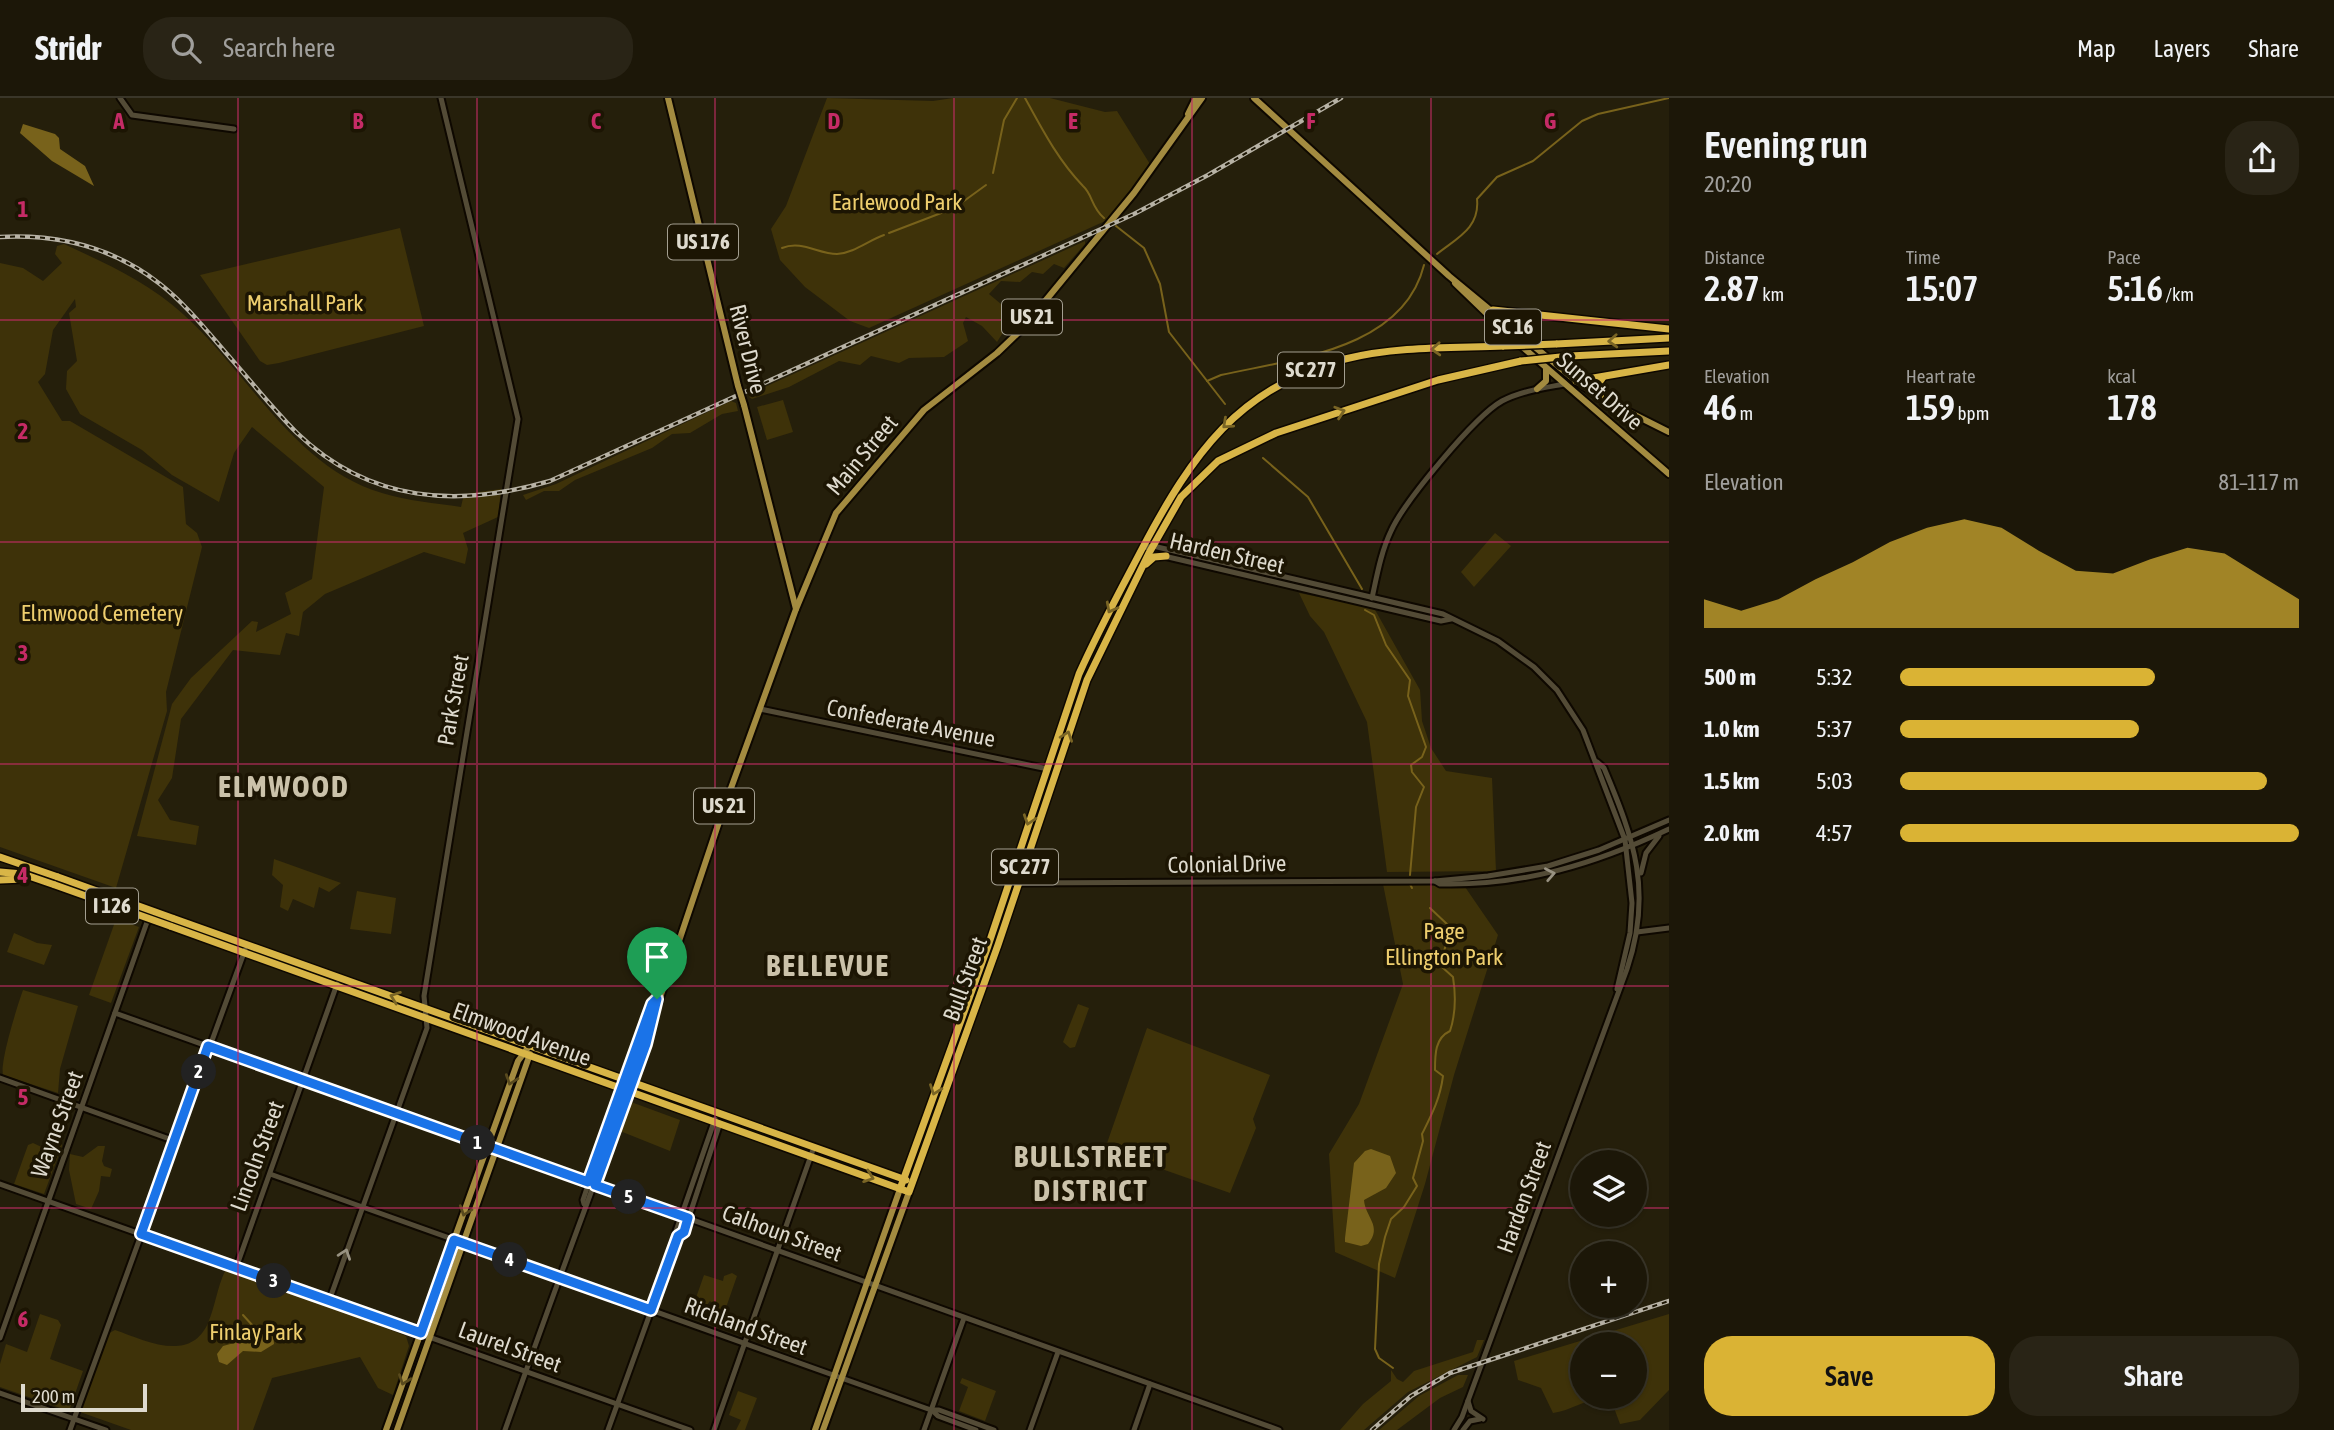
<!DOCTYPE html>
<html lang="en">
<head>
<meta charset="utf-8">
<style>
  :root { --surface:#1c1708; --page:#292416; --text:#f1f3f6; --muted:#a09f9c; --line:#3a3629; --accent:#dab334 }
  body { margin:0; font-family:"Asap Condensed",sans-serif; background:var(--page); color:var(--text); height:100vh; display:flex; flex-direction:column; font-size:26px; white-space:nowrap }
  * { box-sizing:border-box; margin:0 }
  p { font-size:23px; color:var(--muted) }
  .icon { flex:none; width:38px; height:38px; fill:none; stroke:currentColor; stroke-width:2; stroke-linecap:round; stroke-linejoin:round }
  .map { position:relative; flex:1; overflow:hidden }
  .panel { display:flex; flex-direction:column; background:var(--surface); width:665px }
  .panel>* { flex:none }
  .fabs { position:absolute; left:1570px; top:1052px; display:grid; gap:14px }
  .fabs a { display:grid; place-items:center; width:77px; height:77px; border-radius:50%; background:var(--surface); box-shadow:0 2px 5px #0004,0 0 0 2px var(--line); font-size:35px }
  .scale { position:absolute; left:21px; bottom:18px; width:126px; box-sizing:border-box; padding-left:7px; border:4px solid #dedace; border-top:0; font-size:19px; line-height:24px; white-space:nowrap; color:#dedace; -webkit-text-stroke:5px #1c1503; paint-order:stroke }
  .pin { position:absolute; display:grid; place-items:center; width:60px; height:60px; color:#fff; margin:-72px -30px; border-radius:50% 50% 50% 0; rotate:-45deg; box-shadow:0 0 7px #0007 }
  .pin .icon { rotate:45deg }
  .km { position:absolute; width:35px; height:35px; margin:-18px; border-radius:50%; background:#222; color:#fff; font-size:19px; line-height:35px; text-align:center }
  .round { display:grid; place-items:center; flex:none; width:74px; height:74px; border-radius:28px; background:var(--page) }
  .headline { display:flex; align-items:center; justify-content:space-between; height:119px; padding:0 35px }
  h1 { font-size:38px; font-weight:600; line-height:52px }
  .metrics { display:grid; grid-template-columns:repeat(3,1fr); gap:10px; height:119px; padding:7px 35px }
  .metrics div { display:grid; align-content:center }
  .metrics b { font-size:35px; font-weight:600 }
  .metrics small { font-size:19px; font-weight:400 }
  .metrics p { font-size:19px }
  .chart { height:196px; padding:14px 35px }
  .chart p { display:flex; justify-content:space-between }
  .chart svg { width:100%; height:126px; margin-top:7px; fill:var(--accent); opacity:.7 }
  .cta { display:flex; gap:14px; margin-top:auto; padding:14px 35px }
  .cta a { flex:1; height:80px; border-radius:28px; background:var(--accent); color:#111; font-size:28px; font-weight:600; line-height:80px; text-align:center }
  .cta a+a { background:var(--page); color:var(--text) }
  ul { padding:0 35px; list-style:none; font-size:23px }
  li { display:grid; grid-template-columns:112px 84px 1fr; align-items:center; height:52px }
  li i { height:18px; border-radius:9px; background:var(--accent) }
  header { display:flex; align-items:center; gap:42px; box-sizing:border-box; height:98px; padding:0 35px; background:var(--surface); border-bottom:2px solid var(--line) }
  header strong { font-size:33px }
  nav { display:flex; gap:38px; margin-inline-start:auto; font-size:24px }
  .search { width:490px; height:63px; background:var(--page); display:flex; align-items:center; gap:18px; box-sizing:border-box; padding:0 24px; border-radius:28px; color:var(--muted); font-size:26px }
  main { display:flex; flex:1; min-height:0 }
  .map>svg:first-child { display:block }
  .green { fill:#3e3209 }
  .water { fill:#78621b }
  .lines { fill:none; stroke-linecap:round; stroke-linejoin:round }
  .stream { stroke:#78621b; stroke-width:2 }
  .secondary-casing { stroke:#0e0800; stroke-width:9 }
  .primary-casing { stroke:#0e0800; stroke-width:10 }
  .highway-casing { stroke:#0e0800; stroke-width:10 }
  .secondary { stroke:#534b36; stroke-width:5 }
  .primary { stroke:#a38b40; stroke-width:6 }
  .highway { stroke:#d8b547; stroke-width:7 }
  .rail-casing { stroke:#b7b2a5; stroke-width:4.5 }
  .rail { stroke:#1c1503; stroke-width:2; stroke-dasharray:5; stroke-linecap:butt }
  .primary-bridge-casing { stroke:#0e0800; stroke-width:10; stroke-linecap:butt }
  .highway-bridge-casing { stroke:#0e0800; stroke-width:10; stroke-linecap:butt }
  .primary-bridge { stroke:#a38b40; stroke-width:6 }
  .highway-bridge { stroke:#d8b547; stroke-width:7 }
  .oneway { stroke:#7a6525 }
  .oneway2 { stroke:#989282 }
  .oneway3 { stroke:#594a1e }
  .route-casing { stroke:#fff; stroke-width:14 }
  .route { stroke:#1a73e8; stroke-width:9 }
  .grid { fill:none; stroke:#c52b66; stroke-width:2; stroke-opacity:0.55 }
  .labels { text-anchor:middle; stroke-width:7; stroke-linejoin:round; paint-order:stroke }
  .shield { fill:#1c1503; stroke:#a49f91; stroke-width:2 }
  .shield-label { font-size:21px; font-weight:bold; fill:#dedace }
  .park-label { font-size:23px; fill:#eece6e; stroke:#1c1503 }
  .street-label { font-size:23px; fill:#dedace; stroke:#1c1503 }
  .district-label { font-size:30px; font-weight:bold; letter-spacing:2px; fill:#cbc2aa; stroke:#1c1503 }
  .grid-label { font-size:23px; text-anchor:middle; font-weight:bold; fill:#c52b66; stroke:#1c1503; stroke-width:7; stroke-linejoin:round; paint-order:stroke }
</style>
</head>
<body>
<header>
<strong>Stridr</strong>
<div class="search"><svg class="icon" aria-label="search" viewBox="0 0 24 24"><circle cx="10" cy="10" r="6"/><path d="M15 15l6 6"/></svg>Search here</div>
<nav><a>Map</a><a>Layers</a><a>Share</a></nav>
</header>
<main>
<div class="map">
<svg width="1669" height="1332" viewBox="0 0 1669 1332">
  <rect width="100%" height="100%" fill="#251f0b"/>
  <g class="green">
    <polygon points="827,0 933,3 953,0 1050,0 1105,14 1117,13 1153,71 1114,119 869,230 850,223 805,189 780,162 771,131 786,108"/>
    <polygon points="400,130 424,228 279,265 267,267 260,263 200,177"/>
    <polygon points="1085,143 1085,146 1064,170 1054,166 1043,176 1032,174 1020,184 1001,183 989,196 1007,211 1011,222 997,244 982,228 966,219 963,225 968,243 944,259 909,260 899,265 871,258 860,267 839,263 789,289 752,301 749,299 754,294"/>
    <path d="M64,146c43,20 84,38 119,70 65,58 111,153 199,179 26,8 53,10 79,14l3,-13 37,-5 -3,28 -35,16 5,16 -3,15 -41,-12 -99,42 -22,18 -4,24 -13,-3 -6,22 -47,-5 -52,69 -9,59 -14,22 12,20 29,6 -3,19 -59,-9 35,-132 19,-26 61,-57 6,1 -2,10 35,-18 -6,-21 27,-14 12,-92 -72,-60 -18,26 -15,49 -47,-27 -30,-25 -62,-36 -14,-25 1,-18 10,-10 -8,-48 7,-6 -1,-8 -22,31 -8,44 -7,8 24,39h8l113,66 3,37 11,9 5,14 -36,145 1,19 -51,177 -116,-41v-584l23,5 20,13 19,-18 -7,-9 2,-8z"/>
    <polygon points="783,302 793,334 767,342 757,309"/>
    <polygon points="731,303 736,305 738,313 722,316 690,335 672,336 652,350 575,382 559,393 544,393 526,402 523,397 556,386"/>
    <polygon points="1495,435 1511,448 1474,489 1461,474"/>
    <polygon points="1299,495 1374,510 1420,592 1422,623 1431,650 1446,673 1492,680 1496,773 1387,774 1367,624 1324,534 1310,518"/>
    <polygon points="274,761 341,785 329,794 319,789 314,810 293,801 288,813 280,809 283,787 272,777"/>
    <polygon points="1383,786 1463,786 1498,837 1454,977 1425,1086 1395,1180 1335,1154 1329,1056 1359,1006 1403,886"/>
    <polygon points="357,793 396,800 391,836 350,831"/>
    <polygon points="116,821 139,829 111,905 89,897"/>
    <polygon points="14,835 37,845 52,847 44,867 7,854"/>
    <path d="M23,892l55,16 -18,63 -2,24 -55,-18c-3,-14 14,-68 20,-85z"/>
    <polygon points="1078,906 1089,910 1075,949 1070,950 1063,944"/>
    <polygon points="1147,930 1270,977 1253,1021 1256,1030 1230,1095 1105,1051"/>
    <polygon points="54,1004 59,1006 62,1048 44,1096 14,1086 28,1047 33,1045 59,1057"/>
    <polygon points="631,1004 680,1022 670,1053 620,1033"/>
    <polygon points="98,1048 105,1048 102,1063 104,1068 112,1071 110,1079 101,1078 99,1093 91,1111 76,1106 69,1072 70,1056 83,1059"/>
    <path d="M225,1173l95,31 86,34 3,10 -16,49 -15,-7 -18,-31 -88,21 -19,52h-122l-51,-18 27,-78 8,-4c29,10 75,34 93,-7 7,-16 9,-35 17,-52z"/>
    <polygon points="732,1175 737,1178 721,1224 711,1221 714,1207 710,1203 700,1216 691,1214 704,1177 723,1183 724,1178"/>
    <polygon points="40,1216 58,1222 61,1227 50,1261 83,1273 69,1313 0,1289 0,1266 6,1246 27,1254"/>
    <path d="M1669,1216v76l-29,30 -20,4 -10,-27 24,-1v-52h-52v52l22,1c-18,2 -34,14 -51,16l-12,-25 -23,-8 -4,-19z"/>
    <polygon points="1477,1242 1484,1242 1477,1259 1408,1294 1364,1332 1340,1332 1363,1306 1391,1283 1391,1272 1397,1281 1403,1284 1414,1273 1473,1254"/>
    <polygon points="1458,1277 1468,1277 1463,1289 1440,1300 1397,1332 1379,1332 1419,1298"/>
    <polygon points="962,1280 996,1293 985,1323 959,1313 968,1289 960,1285"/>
    <polygon points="738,1293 757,1300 745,1332 736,1332 741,1322 729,1317"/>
  </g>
  <g class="water">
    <polygon points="23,26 55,36 59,40 60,51 85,68 94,88 52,63 20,35"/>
    <path d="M1371,1051l19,7 6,17 -10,15 -22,12c1,17 19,26 4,44l-7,2 -16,-4v-4l9,-75 11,-12z"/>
    <polygon points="253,1228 259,1235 273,1237 274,1246 261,1254 243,1253 227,1267 219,1264 217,1256 223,1248 234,1245 242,1231"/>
  </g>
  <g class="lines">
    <g class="stream">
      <path d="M1025,0c17,31 33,62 58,88 10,9 8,21 21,32"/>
      <polyline points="993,75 1004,22 1017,0"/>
      <polyline points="953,111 986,87"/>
      <polyline points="1116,128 1144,150 1160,186 1169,234 1225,306"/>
      <polyline points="889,135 949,112"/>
      <path d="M782,150c20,-8 36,6 55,6 17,-1 32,-14 47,-19"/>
      <path d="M1437,156c20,-16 43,-26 40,-55l20,-22 36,-16 49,-40 16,-7 71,-16"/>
      <path d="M1207,283l14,-6c71,-16 182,-25 203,-110"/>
      <polyline points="1263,360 1308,399 1362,491"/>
      <polyline points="1365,512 1374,517 1386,547 1410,582 1408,598 1426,649 1422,659 1411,667 1412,674 1424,689 1416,709 1410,777"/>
      <polyline points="1410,786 1412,790"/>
      <polyline points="243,1217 253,1228"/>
      <path d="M1393,1270l-14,-10 -4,-9 4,-85 6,-27 6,-18 13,-12 13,-21 -4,-8 10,-37 -1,-7c10,-20 18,-35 21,-58l-8,-6c0,-16 0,-32 15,-39 6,-18 6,-35 3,-54l-11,-10c0,-18 7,-25 7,-41l-19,-18"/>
    </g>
    <g class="secondary-casing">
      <g id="secondary">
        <polyline points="120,0 132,17 234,31"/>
        <polyline points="1143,450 1153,448 1443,516 1498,543 1534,569 1557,592 1583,632 1625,742 1632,805 1630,835 1617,891"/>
        <polyline points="1164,458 1441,523 1451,521"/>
        <path d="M1372,500c5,-23 9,-46 19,-67 13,-29 84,-115 111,-130 19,-10 41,-13 62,-17"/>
        <polyline points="760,611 1048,671"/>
        <polyline points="1641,775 1646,755 1659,738"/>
        <path d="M1435,783l5,3c83,2 155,-20 229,-55"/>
        <polyline points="1019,785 1435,783 1488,778 1548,768 1599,752 1669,722"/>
        <polyline points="1637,834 1669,830"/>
        <polyline points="115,915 1279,1332"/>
        <polyline points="0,980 175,1043"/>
        <polyline points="270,1076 931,1312 939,1312 994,1332"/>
        <polyline points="0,1086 690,1332"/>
        <polyline points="584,1106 583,1102 620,992"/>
        <polyline points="678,1138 684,1134 720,1025"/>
        <polyline points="236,1170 337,886"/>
        <polyline points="329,1203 427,930 424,898 518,321 441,0"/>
        <polyline points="0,1240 147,824"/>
        <polyline points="0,1295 106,1332"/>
        <polyline points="1468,1303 1471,1313 1483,1321"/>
        <polyline points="934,1314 938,1318 976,1332"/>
        <polyline points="70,1332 245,852"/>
        <path d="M505,1332c40,-113 81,-225 123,-337"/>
        <polyline points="608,1332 678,1138 676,1133 715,1021"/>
        <polyline points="714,1332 814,1049"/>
        <polyline points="924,1332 964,1220"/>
        <polyline points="1030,1332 1058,1254"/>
        <polyline points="1134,1332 1150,1286"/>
        <path d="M1454,1332l8,-13 165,-448c26,-77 7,-130 -23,-201l-7,-6"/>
        <polyline points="1463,1332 1470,1323 1480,1321"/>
      </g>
    </g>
    <g class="primary-casing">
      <g id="primary">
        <polyline points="668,0 738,288"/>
        <polyline points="1254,0 1449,178 1576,283 1601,300 1669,334"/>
        <polyline points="1188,16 1196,0"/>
        <polyline points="1455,185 1511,239 1669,376"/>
        <polyline points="1537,291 1546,283 1546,271"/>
        <polyline points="744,307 796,511"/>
        <polyline points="620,992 651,906 657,901"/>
        <polyline points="628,995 722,715 796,511 836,415 924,312 997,255 1023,230 1134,95 1202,0"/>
        <polyline points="386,1332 518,963 530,947"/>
        <polyline points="397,1332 530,956"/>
        <polyline points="815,1332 900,1091"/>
        <polyline points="823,1332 909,1094"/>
      </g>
    </g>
    <g class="highway-casing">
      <g id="highway">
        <polyline points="1493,212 1669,231"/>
        <polyline points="1511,239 1509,223 1518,218"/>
        <polyline points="1556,246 1669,240"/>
        <polyline points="1570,258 1669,253"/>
        <polyline points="1576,283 1669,267"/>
        <polyline points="1601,300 1597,288 1603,279"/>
        <polyline points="1146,466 1154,459 1166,458"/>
        <polyline points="0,759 58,779"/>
        <polyline points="0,774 23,776 55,787"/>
        <polyline points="0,782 24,781"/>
        <polyline points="172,820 906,1082"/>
        <polyline points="170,828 909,1094 998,847 1087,582 1149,455 1181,399 1218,363 1276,335 1438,282 1521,263"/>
        <path d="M900,1091l88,-243 91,-272c19,-43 42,-85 64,-127 49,-92 95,-160 202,-188 51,-13 107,-11 159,-13"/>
      </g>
    </g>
    <use href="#secondary" class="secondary"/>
    <use href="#primary" class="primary"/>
    <use href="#highway" class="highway"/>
    <g class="rail-casing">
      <g id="rail">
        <path d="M0,139c58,-3 113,10 160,47 28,22 50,51 73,77 21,24 41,49 64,72 73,70 161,75 253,48l584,-267 74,-39 133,-77"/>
        <polyline points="1372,1332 1411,1298 1450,1275 1669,1203"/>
      </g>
    </g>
    <use href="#rail" class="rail"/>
    <g class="primary-bridge-casing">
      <polyline id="primary-bridge" points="738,288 744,307"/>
    </g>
    <g class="highway-bridge-casing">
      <g id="highway-bridge">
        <polyline points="1504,248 1556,246"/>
        <polyline points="1521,263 1570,258"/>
        <polyline points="58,779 172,820"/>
        <polyline points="55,787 170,828"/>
      </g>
    </g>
    <use href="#primary-bridge" class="primary-bridge"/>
    <use href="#highway-bridge" class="highway-bridge"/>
  </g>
  <defs><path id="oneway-chevron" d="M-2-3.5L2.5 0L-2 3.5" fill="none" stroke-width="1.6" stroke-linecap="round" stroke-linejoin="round" transform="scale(1.75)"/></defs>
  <g class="oneway">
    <use href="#oneway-chevron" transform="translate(1613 243) rotate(177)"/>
    <use href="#oneway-chevron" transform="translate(1436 251) rotate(177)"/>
    <use href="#oneway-chevron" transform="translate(1340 314) rotate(-18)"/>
    <use href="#oneway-chevron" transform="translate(1227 326) rotate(138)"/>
    <use href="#oneway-chevron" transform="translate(1111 510) rotate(118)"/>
    <use href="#oneway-chevron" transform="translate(1067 638) rotate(-71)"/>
    <use href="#oneway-chevron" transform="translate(1029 722) rotate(108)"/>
    <use href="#oneway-chevron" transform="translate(395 899) rotate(-160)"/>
    <use href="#oneway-chevron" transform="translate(935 992) rotate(110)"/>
    <use href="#oneway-chevron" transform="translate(869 1079) rotate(20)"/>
  </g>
  <g class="oneway2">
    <use href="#oneway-chevron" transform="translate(1550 776) rotate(-11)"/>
    <use href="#oneway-chevron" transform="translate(345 1156) rotate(-71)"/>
  </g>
  <g class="oneway3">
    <use href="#oneway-chevron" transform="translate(511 982) rotate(109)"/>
    <use href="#oneway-chevron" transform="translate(465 1113) rotate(109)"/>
    <use href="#oneway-chevron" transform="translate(404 1282) rotate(110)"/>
  </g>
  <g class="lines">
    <g class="route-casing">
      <polygon id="route" points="657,901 646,946 595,1087 688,1120 684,1134 678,1138 651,1212 454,1142 421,1235 141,1136 208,948 588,1084 652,906"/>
    </g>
    <use href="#route" class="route"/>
  </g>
  <path class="grid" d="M238,0v1332M477,0v1332M715,0v1332M954,0v1332M1192,0v1332M1431,0v1332M0,222h1669M0,444h1669M0,666h1669M0,888h1669M0,1110h1582M1634,1110h35"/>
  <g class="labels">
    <g class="shield">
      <rect x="668" y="126.5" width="70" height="35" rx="5"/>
      <rect x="1002" y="201.5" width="60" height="35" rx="5"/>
      <rect x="1485" y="211.5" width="56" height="35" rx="5"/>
      <rect x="1278" y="254.5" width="66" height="35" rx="5"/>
      <rect x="694" y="690.5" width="60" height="35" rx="5"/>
      <rect x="992" y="751.5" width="66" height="35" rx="5"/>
      <rect x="86" y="790.5" width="52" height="35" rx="5"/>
    </g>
    <g class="shield-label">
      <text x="703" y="151">US 176</text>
      <text x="1032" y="226">US 21</text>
      <text x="1513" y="236">SC 16</text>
      <text x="1311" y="279">SC 277</text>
      <text x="724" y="715">US 21</text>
      <text x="1025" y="776">SC 277</text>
      <text x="112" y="815">I 126</text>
    </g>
    <g class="park-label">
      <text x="897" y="112">Earlewood Park</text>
      <text x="305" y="213">Marshall Park</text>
      <text x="102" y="523">Elmwood Cemetery</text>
      <text x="1444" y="841">Page<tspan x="1444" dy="26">Ellington Park</tspan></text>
      <text x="256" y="1242">Finlay Park</text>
    </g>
    <g class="street-label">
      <text transform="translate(748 251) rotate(76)" y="8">River Drive</text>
      <text transform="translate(1600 293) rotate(41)" y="8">Sunset Drive</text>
      <text transform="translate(862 357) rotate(-50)" y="8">Main Street</text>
      <text transform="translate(1227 455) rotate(13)" y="8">Harden Street</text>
      <text transform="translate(453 602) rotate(-80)" y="8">Park Street</text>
      <text transform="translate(911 625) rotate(11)" y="8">Confederate Avenue</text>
      <text transform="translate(1227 766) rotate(-1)" y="8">Colonial Drive</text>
      <text transform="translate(965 881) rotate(-70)" y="8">Bull Street</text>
      <text transform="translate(522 936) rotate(20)" y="8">Elmwood Avenue</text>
      <text transform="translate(57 1026) rotate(-70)" y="8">Wayne Street</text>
      <text transform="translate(257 1058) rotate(-70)" y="8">Lincoln Street</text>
      <text transform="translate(1524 1099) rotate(-70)" y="8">Harden Street</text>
      <text transform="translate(782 1135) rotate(20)" y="8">Calhoun Street</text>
      <text transform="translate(746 1228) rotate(20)" y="8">Richland Street</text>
      <text transform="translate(510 1249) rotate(20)" y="8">Laurel Street</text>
    </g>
    <g class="district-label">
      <text x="284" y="699">ELMWOOD</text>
      <text x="828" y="878">BELLEVUE</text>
      <text x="1091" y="1069">BULLSTREET<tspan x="1091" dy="34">DISTRICT</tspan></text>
    </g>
  </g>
  <g class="grid-label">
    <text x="119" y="31">A</text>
    <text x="358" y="31">B</text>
    <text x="596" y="31">C</text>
    <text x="834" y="31">D</text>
    <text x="1073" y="31">E</text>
    <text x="1311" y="31">F</text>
    <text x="1550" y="31">G</text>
    <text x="23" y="119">1</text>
    <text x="23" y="341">2</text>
    <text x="23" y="563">3</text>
    <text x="23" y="785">4</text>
    <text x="23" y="1007">5</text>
    <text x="23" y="1229">6</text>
  </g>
</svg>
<div class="fabs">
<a><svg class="icon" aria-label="layers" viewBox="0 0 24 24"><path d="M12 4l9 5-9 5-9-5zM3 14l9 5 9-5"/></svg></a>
<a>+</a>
<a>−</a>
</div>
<div class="scale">200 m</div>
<div class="pin" style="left:657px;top:901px;background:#1e9e55"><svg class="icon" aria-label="arrive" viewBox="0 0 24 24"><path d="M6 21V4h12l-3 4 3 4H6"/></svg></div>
<b class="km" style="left:478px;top:1045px">1</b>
<b class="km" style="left:199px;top:974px">2</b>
<b class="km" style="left:274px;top:1183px">3</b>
<b class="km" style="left:510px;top:1162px">4</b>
<b class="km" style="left:629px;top:1099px">5</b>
</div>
<section class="panel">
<div class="headline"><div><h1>Evening run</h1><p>20:20</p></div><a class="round"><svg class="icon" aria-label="share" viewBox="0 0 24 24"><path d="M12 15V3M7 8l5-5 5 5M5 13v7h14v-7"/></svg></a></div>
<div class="metrics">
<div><p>Distance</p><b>2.87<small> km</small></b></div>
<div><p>Time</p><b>15:07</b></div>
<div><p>Pace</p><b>5:16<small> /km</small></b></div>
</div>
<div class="metrics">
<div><p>Elevation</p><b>46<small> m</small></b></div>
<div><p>Heart rate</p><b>159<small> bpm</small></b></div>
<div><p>kcal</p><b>178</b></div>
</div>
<div class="chart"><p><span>Elevation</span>81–117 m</p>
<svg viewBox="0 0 160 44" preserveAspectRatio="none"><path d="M0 44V34L10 38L20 34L30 27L40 21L50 14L60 9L70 6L80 9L90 17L100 24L110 25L120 20L130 16L140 18L150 26L160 34V44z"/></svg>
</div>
<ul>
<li><b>500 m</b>5:32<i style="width:64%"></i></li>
<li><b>1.0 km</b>5:37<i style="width:60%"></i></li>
<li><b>1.5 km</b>5:03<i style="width:92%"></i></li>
<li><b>2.0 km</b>4:57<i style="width:100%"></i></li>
</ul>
<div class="cta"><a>Save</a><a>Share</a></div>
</section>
</main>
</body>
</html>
